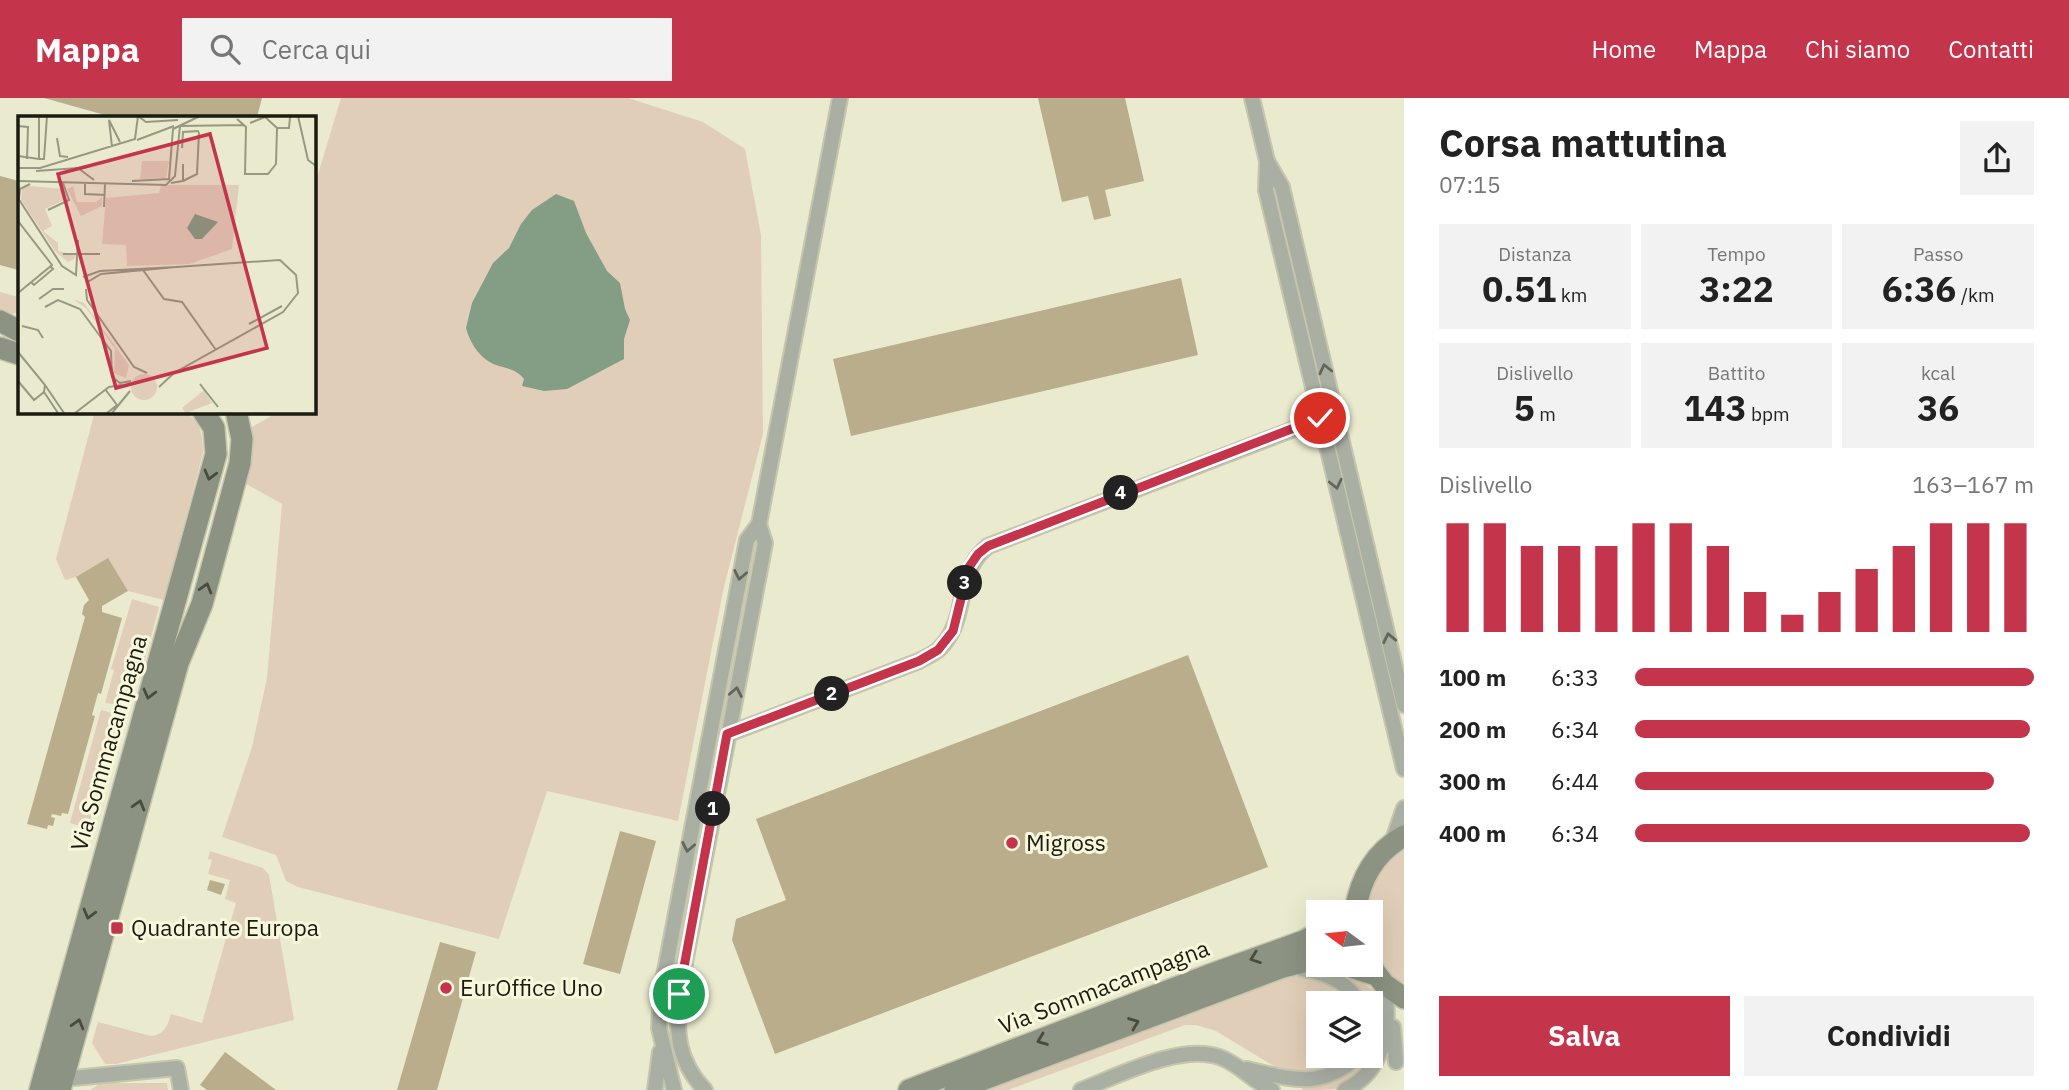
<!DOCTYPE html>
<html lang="it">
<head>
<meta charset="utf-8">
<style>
  :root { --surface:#fff; --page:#f2f2f2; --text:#222; --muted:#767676; --accent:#c4344b }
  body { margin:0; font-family:"IBM Plex Sans",sans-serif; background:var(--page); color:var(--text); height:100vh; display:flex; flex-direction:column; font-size:26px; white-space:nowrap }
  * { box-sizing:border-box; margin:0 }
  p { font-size:23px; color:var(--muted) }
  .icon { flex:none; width:38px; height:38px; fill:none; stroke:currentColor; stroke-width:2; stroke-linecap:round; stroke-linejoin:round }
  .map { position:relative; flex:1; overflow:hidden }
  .drawer { display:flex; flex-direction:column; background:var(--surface); width:665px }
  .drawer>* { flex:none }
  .needle { width:46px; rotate:285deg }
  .tools { position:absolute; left:1306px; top:802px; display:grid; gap:14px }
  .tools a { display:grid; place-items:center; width:77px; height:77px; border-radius:0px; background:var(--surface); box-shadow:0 7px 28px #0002; font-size:35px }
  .pin { position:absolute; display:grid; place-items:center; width:60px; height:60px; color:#fff; margin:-30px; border:4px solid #fff; border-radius:50%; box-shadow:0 2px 7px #0007 }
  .km { position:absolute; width:35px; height:35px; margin:-18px; border-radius:50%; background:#222; color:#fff; font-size:19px; line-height:35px; text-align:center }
  .round { display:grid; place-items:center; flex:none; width:74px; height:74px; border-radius:0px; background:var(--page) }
  .overview { display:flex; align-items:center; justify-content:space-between; height:119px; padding:0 35px }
  h1 { font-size:38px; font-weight:800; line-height:52px }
  .metrics { display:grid; grid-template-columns:repeat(3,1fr); gap:10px; height:119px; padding:7px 35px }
  .metrics div { display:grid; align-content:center; border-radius:0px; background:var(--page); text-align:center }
  .metrics b { font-size:35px; font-weight:800 }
  .metrics small { font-size:19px; font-weight:400 }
  .metrics p { font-size:19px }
  .chart { height:196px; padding:14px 35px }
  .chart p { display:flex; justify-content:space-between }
  .chart svg { width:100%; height:126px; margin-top:7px; stroke:var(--accent); stroke-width:6 }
  .button { display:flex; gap:14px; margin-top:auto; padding:14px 35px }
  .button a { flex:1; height:80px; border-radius:0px; background:var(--accent); color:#fff; font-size:28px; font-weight:800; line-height:80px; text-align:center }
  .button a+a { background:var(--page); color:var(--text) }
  ul { padding:0 35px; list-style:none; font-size:23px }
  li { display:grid; grid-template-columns:112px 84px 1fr; align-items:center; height:52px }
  li i { height:18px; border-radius:9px; background:var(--accent) }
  header { display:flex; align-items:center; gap:42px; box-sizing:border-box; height:98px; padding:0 35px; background:var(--accent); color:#fff }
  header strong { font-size:33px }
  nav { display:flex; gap:38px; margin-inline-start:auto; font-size:24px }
  .search { width:490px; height:63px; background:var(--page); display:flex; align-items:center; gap:18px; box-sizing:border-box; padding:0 24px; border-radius:0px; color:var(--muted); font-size:26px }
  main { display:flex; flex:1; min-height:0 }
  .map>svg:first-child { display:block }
  .green { fill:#e1ceb8 }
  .water { fill:#839e84 }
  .building { fill:#b9ad8c }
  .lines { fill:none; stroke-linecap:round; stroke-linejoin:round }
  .street-casing { stroke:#c5c6ac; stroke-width:18 }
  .secondary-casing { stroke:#c5c6ac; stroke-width:24 }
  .street { stroke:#aaafa4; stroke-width:14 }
  .secondary { stroke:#8c9382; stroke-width:21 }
  .oneway { stroke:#62655a }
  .oneway2 { stroke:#484b3e }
  .route-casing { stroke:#fff; stroke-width:14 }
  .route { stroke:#c4344b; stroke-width:9 }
  .poi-dot { fill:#c4344b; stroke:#f7f8db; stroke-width:2.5 }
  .labels { text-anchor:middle; stroke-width:6; stroke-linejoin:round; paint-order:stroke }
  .street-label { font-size:23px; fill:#1b1b11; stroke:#f7f8db }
  .poi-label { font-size:23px; fill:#1b1b11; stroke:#f7f8db; text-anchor:start }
  .inset-road { fill:none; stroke:#979882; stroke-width:2 }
  .view { fill:#c4344b; fill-opacity:0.15; stroke:#c4344b; stroke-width:3.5 }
  .inset-edge { fill:none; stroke:#1b1b11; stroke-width:3.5 }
</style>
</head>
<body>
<header>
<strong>Mappa</strong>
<div class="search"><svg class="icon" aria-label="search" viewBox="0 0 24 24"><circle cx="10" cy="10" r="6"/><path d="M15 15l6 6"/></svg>Cerca qui</div>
<nav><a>Home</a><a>Mappa</a><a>Chi siamo</a><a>Contatti</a></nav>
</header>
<main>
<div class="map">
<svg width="1404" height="992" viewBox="0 0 1404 992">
  <rect width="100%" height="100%" fill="#eaebce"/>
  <g class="green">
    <polygon points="341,0 628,0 703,24 745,51 761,137 763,336 723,493 678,723 547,693 499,841 298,789 286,783 276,757 222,739 252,649 267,580 282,406 241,383 250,330 270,319 271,313 313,313 313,93"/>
    <polygon points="0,194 19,199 19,214 12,216 0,213"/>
    <path d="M95,313h89c17,10 19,24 19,42l-39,147 -36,-9 -20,-32 -32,18 -11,3 -9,-21z"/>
    <polygon points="132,501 159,509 140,580 121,607 105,605 114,572 111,571"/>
    <polygon points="101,612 119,617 88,730 70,725"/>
    <path d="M1404,746v141c-36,-25 -34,-32 -34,-73h-8l10,-32z"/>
    <path d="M210,753l53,17 6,7 25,145 -178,44h-11l-13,-21 6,-21 53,14c13,-1 17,-11 20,-22l31,9 34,-120 -11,-4 5,-19 -22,-6 4,-14 -4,-1z"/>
    <polygon points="1296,874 1327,881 1356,905 1318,905 1318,957 1351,957 1321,977 1287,976 1216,933 1196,927 1185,927 1008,992 982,992"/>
    <path d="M1340,876l12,2 23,15c18,34 -3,85 -39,98 -10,1 -24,1 -34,1v-2c27,-1 47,-11 62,-33h6l2,-27 -2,-25h-4z"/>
    <polygon points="101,985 167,985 168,992 90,992"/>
  </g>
  <path class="water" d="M556,96l18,7 12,32 21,38 13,12 5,26 5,11 -6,19v20l-57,30 -23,2 -22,-5 2,-7c-10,-13 -24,-10 -36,-18 -11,-7 -19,-21 -22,-33l6,-25 21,-40 16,-15 12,-24 11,-14z"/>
  <g class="building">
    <polygon points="44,0 262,0 257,19 112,19"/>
    <polygon points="1038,0 1125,0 1144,83 1105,92 1111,118 1094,122 1088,98 1062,104"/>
    <polygon points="0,78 19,83 18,172 0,167"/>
    <polygon points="1181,180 1198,257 851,338 833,261"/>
    <polygon points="108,460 128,493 102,508 102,514 122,520 101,596 98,595 92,617 95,618 68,716 62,715 61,718 52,716 51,719 55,720 53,728 48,727 47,731 27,726 85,519 82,516 84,507 89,502 76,479"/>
    <polygon points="1188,557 1268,769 775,956 732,842 736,821 786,802 756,721"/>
    <polygon points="620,733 656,743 620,876 583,866"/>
    <polygon points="210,782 225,786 221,797 207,792"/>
    <polygon points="440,844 476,854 437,992 397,992"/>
    <polygon points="225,954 276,992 207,992 200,987"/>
  </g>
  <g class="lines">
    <g class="street-casing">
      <g id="street">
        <polyline points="1252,0 1267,63 1282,89 1404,607"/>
        <polyline points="1267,63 1266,92 1404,671"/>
        <polyline points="759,426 840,0"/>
        <path d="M728,636l191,-73c6,-3 14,-7 19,-11 33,-30 14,-75 50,-104l348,-133"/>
        <polyline points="1392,745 1404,710"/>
        <path d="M1302,871c26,4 43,12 58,34"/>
        <polyline points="1393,929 1396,964"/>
        <path d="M1247,971c48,11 73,21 113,-14"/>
        <polyline points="63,981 177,970 181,992"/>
        <polyline points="655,992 660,954"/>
        <path d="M674,992l-15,-62 2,-36 86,-452 12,-16 6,19 -86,451c-3,38 -2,67 26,96"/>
        <path d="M1081,992c37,-14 101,-48 141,-32 19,8 32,24 50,32"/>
        <path d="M1345,992c41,-20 46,-66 39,-106"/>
      </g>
    </g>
    <g class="secondary-casing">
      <g id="secondary">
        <polyline points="0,223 19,233"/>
        <polyline points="0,250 19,256"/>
        <path d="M1355,814c5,-33 19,-59 49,-76"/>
        <polyline points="1341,866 1376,877"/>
        <polyline points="1369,866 1384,886 1404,900"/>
        <polyline points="40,992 216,356 214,330 203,313"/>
        <polyline points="60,992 178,565 202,506 240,365 242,341 236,313"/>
        <polyline points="909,992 1209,877 1304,843 1318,835"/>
        <polyline points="955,992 1283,869 1303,864 1318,864"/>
      </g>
    </g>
    <use href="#street" class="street"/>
    <use href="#secondary" class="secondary"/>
  </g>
  <defs><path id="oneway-chevron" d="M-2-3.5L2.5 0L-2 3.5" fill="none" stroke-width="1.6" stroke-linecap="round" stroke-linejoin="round" transform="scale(1.75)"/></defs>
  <g class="oneway">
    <use href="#oneway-chevron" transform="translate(1325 271) rotate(-103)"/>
    <use href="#oneway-chevron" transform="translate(1336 386) rotate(77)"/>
    <use href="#oneway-chevron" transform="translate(740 477) rotate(101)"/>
    <use href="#oneway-chevron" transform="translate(1389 540) rotate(-102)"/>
    <use href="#oneway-chevron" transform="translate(736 594) rotate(-79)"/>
    <use href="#oneway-chevron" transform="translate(688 749) rotate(101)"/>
  </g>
  <g class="oneway2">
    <use href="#oneway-chevron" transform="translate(210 377) rotate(105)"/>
    <use href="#oneway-chevron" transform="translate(206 490) rotate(-74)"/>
    <use href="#oneway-chevron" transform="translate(149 596) rotate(105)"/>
    <use href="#oneway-chevron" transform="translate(139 707) rotate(-74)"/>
    <use href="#oneway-chevron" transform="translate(89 816) rotate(105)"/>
    <use href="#oneway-chevron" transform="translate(1255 860) rotate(160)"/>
    <use href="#oneway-chevron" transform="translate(1134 925) rotate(-21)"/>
    <use href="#oneway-chevron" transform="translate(78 926) rotate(-74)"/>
    <use href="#oneway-chevron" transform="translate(1042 942) rotate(159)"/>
  </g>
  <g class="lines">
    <g class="route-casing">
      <polyline id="route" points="679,896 727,636 919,563 938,552 953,533 969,469 978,456 988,448 1320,320"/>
    </g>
    <use href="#route" class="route"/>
  </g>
  <g class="poi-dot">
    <circle cx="1012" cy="745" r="7"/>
    <rect x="110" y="823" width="14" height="14" rx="3.5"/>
    <circle cx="446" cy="890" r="7"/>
  </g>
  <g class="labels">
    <g class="street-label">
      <text transform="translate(109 645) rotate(-74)" y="8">Via Sommacampagna</text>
      <text transform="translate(1104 889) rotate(-21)" y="8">Via Sommacampagna</text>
    </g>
    <g class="poi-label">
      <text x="1026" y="753">Migross</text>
      <text x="131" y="838">Quadrante Europa</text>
      <text x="460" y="898">EurOffice Uno</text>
    </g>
  </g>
  <g transform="translate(18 18)">
    <rect width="298" height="298" fill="#eaebce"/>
    <path d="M124,45h27l-3,17 -26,1zM152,69h69l-7,64 -42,15 -63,2 -1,-21 -24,-1 4,-46 53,-5 2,-7zM11,70l35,3 2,10 -21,10 7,17 -9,5 15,12v8l18,4 -2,4 -6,3 -13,-11 -34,-51 1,-11zM55,70l4,16h19l6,-5v9l-21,10 -14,-27zM55,183l11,4 45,62 -3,13 -12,-5 1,-24 -28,-40zM113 271a13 13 0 1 1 26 0a13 13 0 1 1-26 0ZM186,274l8,13 -26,10 -4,-5z" fill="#e1ceb8"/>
    <path d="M177,98l23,8 -16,17h-7l-8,-11z" fill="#839e84"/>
    <path class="inset-road" d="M21,0v43h5l3,-43M120,0l8,6 32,-2M280,0l10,44 8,6M219,3l9,8 -1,47h23l8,-10 1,-36h12l1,-11M232,7l15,-6 12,11M0,10l10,1 -1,32M39,22l3,18 8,1M119,24l37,-14M94,31l-3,-27 11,22M164,32l1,-16 16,-1M0,40l21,3M0,52h22l95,-29 3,-23M18,55l42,-3 16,12M0,65l148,4 9,-9 5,-50 64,-1M114,65l37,-2 4,-50 27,-13M165,65l14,-7 2,-42M67,67v11l20,1M153,67l12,-2v-17M0,82l44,68 14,9 2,-35M1,83l1,-10 10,-5M86,91l1,-23M30,94l21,-10 -6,-17M0,105l34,44 -34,28M45,138h37M125,154l21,29 18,3 34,48M65,161l17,-6 76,-4 -75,7 -15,9M13,166l3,3 19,-16 -3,-3M68,173l1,11 47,67 13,6M21,183l14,-10h11M27,191l13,-7 22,9 31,42 1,26 8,6 11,-2M231,208l33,-18M4,210l16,4 5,8M0,236l27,33 -1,7 -10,8 -16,-19M182,268l18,23M27,269l19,28M141,271l15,-14 109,-61 15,-19 -2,-18 -16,-15 -104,7M87,273l12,16 -10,8M26,276l14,21M57,297l34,-26 13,-2M94,297l18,-22"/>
    <path class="view" d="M192,18l57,214 -151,40 -58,-214z"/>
    <rect width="298" height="298" class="inset-edge"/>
  </g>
</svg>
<div class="tools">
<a><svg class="needle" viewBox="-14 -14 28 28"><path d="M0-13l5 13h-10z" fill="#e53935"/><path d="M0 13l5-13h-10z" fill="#767676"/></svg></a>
<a><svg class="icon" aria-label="layers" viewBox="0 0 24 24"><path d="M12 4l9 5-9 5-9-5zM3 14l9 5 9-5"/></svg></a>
</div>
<div class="pin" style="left:679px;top:896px;background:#1e9e55"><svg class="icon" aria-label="arrive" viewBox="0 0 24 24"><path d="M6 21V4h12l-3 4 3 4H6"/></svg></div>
<div class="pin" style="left:1320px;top:320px;background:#d93025"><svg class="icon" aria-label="check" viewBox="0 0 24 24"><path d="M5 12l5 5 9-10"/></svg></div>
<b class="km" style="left:713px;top:711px">1</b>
<b class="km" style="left:832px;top:596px">2</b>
<b class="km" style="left:965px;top:485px">3</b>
<b class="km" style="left:1121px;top:395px">4</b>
</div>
<section class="drawer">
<div class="overview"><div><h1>Corsa mattutina</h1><p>07:15</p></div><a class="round"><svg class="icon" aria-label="share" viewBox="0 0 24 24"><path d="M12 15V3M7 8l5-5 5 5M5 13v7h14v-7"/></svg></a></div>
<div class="metrics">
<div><p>Distanza</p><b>0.51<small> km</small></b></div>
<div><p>Tempo</p><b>3:22</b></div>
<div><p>Passo</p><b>6:36<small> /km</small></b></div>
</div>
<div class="metrics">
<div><p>Dislivello</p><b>5<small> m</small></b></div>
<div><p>Battito</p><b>143<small> bpm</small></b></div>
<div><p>kcal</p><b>36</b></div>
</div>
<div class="chart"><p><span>Dislivello</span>163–167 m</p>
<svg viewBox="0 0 160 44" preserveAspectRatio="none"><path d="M5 44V6M15 44V6M25 44V14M35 44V14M45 44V14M55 44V6M65 44V6M75 44V14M85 44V30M95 44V38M105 44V30M115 44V22M125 44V14M135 44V6M145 44V6M155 44V6"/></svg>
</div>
<ul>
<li><b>100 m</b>6:33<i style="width:100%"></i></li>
<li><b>200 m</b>6:34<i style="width:99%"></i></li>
<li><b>300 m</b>6:44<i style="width:90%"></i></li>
<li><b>400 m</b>6:34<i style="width:99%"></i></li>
</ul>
<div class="button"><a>Salva</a><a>Condividi</a></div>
</section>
</main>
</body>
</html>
